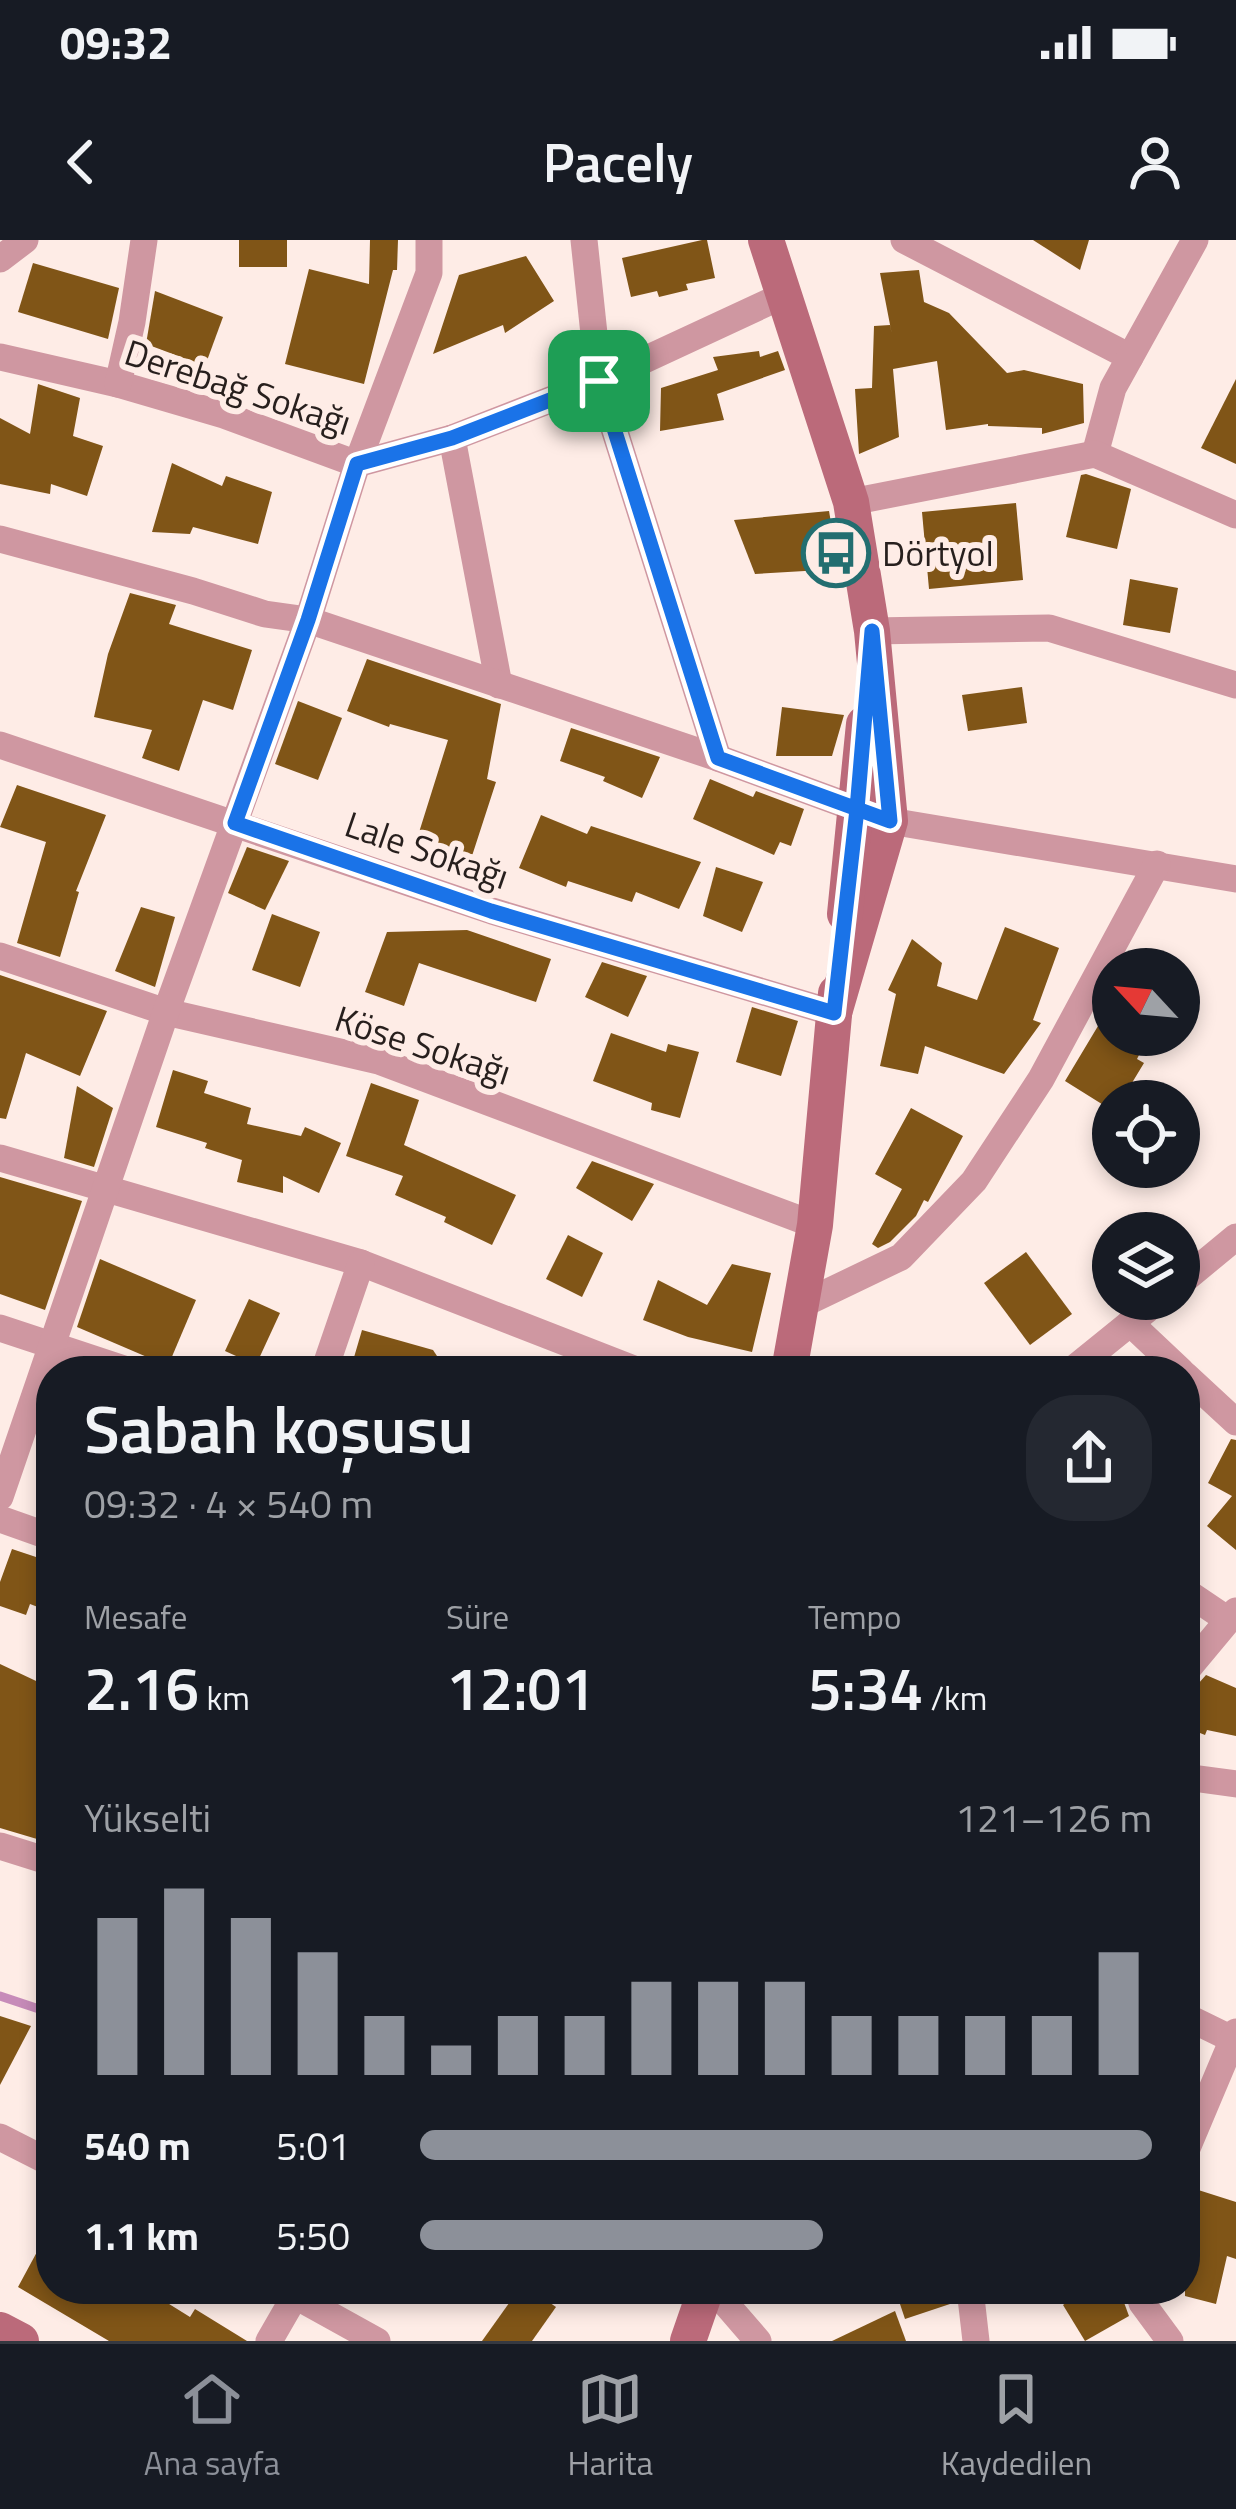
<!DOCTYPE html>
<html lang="tr">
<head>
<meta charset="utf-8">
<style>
  :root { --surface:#171b24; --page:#242831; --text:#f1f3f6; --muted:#9ea1a6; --line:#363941; --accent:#8c9099 }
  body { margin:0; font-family:"Titillium Web",sans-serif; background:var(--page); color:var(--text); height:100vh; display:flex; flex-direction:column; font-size:45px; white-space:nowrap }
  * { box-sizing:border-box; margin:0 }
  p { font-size:39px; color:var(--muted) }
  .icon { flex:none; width:66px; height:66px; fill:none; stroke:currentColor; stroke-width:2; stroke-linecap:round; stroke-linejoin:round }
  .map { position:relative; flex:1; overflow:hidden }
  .sheet { position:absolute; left:36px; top:1116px; width:1164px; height:948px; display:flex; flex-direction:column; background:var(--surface); border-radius:48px; box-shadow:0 6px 18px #0003 }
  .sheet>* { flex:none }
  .needle { width:78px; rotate:296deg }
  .fabs { position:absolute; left:1092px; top:708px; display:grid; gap:24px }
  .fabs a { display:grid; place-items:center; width:108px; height:108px; border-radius:50%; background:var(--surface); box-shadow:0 6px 18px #0003; font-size:60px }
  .pin { position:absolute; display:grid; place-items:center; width:102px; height:102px; color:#fff; margin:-51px; border-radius:24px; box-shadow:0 6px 18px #0006 }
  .round { display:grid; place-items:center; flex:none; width:126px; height:126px; border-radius:48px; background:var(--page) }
  .head { display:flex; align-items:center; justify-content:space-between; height:204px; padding:0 48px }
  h1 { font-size:66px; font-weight:600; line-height:90px }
  .stats { display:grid; grid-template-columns:repeat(3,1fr); gap:18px; height:204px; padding:12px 48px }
  .stats div { display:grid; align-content:center }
  .stats b { font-size:60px; font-weight:600 }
  .stats small { font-size:33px; font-weight:400 }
  .stats p { font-size:33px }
  .chart { height:336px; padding:24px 48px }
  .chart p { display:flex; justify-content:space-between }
  .chart svg { width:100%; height:216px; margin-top:12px; stroke:var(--accent); stroke-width:6 }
  ul { padding:0 48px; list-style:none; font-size:39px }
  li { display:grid; grid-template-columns:192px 144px 1fr; align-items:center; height:90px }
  li i { height:30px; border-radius:15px; background:var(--accent) }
  .status { display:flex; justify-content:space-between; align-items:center; height:84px; padding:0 60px; background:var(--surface); direction:ltr }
  .status svg { height:33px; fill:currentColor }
  header { display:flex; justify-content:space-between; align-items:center; height:156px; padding:0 48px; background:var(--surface); font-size:54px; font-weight:600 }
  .tabs { display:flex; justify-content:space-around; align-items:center; height:168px; border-top:3px solid var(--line); background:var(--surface); font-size:33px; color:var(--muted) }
  .tabs a { display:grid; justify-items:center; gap:6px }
  .tabs .active { color:var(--accent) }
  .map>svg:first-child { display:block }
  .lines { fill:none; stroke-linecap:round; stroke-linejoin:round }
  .stream { stroke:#c78bb9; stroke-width:9 }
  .building { fill:#805517 }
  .street { stroke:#cf97a1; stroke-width:27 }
  .secondary { stroke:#bb6a7a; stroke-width:36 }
  .route-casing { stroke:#fff; stroke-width:24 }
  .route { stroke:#1a73e8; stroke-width:15 }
  .labels { text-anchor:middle; stroke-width:12; stroke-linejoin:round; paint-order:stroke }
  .street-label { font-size:36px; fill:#271f1d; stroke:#feece6 }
  .poi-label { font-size:36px; fill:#271f1d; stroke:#feece6; text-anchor:start }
</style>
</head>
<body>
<div class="status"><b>09:32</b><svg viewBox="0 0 49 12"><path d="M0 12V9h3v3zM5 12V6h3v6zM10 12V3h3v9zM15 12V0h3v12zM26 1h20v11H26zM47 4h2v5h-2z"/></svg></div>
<header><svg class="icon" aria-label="back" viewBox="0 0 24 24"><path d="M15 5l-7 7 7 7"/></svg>Pacely<svg class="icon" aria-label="person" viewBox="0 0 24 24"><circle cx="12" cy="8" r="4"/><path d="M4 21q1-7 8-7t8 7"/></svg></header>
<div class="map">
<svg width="1236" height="2101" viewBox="0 0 1236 2101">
  <rect width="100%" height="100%" fill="#feece6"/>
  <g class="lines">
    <polyline class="stream" points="0,1756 51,1773"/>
  </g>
  <g class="building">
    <rect x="239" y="0" width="48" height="27"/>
    <polygon points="370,0 398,0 397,30 393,30 364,144 285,124 309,29 369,44"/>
    <polygon points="702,0 707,0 715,38 686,44 688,50 659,57 657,51 631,57 622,18"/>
    <polygon points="1033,0 1089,0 1080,30"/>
    <polygon points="526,16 554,61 505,93 503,85 433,114 459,35"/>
    <polygon points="33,23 119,48 108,99 18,72"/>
    <polygon points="919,30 924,62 949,73 1007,133 1024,130 1083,144 1084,183 1042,194 1042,188 988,186 988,184 946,190 937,121 893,129 899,197 859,214 855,149 872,148 874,86 890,85 892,95 880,33"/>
    <polygon points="155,51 223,77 205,126 146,104"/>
    <polygon points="759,111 760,117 778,111 785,130 717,154 724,180 660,191 661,148 718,130 713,117"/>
    <polygon points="1236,139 1236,224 1201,208"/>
    <polygon points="38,144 80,158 73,196 103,206 87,256 51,244 50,254 0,244 0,178 30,194"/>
    <polygon points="172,223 222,246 226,236 272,252 258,304 193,287 190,294 152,292"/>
    <polygon points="1086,234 1131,249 1117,309 1066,297 1081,235"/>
    <polygon points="1016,263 1023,340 929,349 922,272"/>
    <polygon points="829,271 839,329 755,334 734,280"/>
    <polygon points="1130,339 1178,348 1170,393 1123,385"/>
    <polygon points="130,353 176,365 169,384 252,410 233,470 203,460 179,531 142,518 152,490 94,477 108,414"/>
    <polygon points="367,419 501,464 487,539 496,542 471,619 416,602 448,500 390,484 389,487 347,471"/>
    <polygon points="1022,447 1027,483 968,491 962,455"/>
    <polygon points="298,461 342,478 318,540 275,524"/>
    <polygon points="782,467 844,475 832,516 776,516"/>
    <polygon points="571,488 660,517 642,558 603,541 605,537 560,521"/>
    <polygon points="710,539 753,557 756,551 804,569 791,606 780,602 774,615 693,579"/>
    <polygon points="17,545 106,575 76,651 79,652 60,717 17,703 46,602 0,587"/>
    <polygon points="541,575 587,594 591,586 701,622 679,669 636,652 632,662 568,641 566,647 519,628"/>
    <polygon points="247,607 289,621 265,670 228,653"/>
    <polygon points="716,627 763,642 742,692 703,676"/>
    <polygon points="141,667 175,677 155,747 115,731"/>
    <polygon points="272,674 320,692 300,747 252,730"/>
    <polygon points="1005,687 1059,708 1033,780 1041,783 1004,834 925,806 918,834 880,826 896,754 888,750 912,699 942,723 937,746 977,760"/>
    <polygon points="467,690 551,719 536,762 419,723 404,766 365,752 387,692"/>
    <polygon points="602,722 647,736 628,777 585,757"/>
    <polygon points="0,735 107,771 80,836 26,813 6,879 0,878"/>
    <polygon points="1113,761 1113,795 1149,795 1137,819 1144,823 1121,861 1113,861 1113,871 1065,841"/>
    <polygon points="752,767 798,781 781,836 736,822"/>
    <polygon points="611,793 666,812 668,804 699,812 680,878 651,870 652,863 593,841"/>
    <polygon points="173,830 208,841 204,853 251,868 247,884 301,896 305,887 341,903 319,953 283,936 283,953 237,942 242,920 205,908 207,903 156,887"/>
    <polygon points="371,843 419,860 404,905 516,955 492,1005 444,982 446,977 395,955 403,936 346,916"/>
    <polygon points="77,846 113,868 94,927 64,918"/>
    <polygon points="911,868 963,896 928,962 924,960 916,976 890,1002 878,1008 872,1004 902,949 875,934"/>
    <polygon points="592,921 654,944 632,981 576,948"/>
    <polygon points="0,937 82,961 45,1070 0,1054"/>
    <polygon points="568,995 603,1013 582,1057 546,1039"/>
    <polygon points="1026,1012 1072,1074 1030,1105 984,1043"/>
    <polygon points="100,1019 196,1060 168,1126 77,1087"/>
    <polygon points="732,1024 771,1033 752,1112 688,1097 643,1080 658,1040 707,1065"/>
    <polygon points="249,1059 280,1073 256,1125 225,1111"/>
    <polygon points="362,1090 433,1110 447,1131 350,1131"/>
    <polygon points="1231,1199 1236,1200 1236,1310 1207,1286 1232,1256 1208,1243"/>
    <polygon points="12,1309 51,1322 51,1372 30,1364 26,1375 0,1366 0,1342"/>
    <polygon points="0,1424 51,1448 51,1555 37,1599 0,1588"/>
    <polygon points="1206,1435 1236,1448 1236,1496 1207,1490 1205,1495 1185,1487 1187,1449 1198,1444"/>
    <polygon points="0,1776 31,1786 0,1845"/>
    <polygon points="1192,1948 1236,1962 1236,2019 1227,2016 1216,2064 1185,2056 1185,1970"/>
    <polygon points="51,1986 51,2049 145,2049 190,2077 195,2069 247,2101 109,2101 18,2047"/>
    <polygon points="519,2049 530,2049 556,2067 532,2101 482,2101"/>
    <polygon points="895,2049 952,2049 953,2063 905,2079"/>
    <polygon points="1084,2049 1119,2049 1129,2076 1085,2101 1063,2065"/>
    <polygon points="895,2071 906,2101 832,2101"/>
  </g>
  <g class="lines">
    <g class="street">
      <polyline points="584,0 599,141 718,518"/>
      <polyline points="904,0 1130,117"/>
      <polyline points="0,19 25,0"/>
      <polyline points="0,117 118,144 224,175 357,224 452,198 599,141 784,55"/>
      <polyline points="118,144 132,82 144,0"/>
      <polyline points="452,198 499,445"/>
      <polyline points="1095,214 1113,148 1195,0"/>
      <polyline points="851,262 1095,214 1236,275"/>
      <polyline points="0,299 193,351 265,374 308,380 718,518 890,581 1236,639"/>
      <polyline points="872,391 1049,388 1236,445"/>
      <polyline points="0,505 492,671 834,773"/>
      <polyline points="0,716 166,772 379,821 815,985"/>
      <polyline points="0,918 361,1023 639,1131"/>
      <polyline points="1179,1044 1236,997"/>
      <polyline points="803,1064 901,1017 974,941 1041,839 1157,624"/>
      <polyline points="1130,1083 1181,1131"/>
      <polyline points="0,1088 130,1131"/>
      <polyline points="324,1131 361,1023"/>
      <polyline points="1071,1131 1160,1059"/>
      <polyline points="1185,1135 1236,1182"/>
      <polyline points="0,1257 166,772 308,380 357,224 429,33 429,0"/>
      <polyline points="0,1279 51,1297"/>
      <polyline points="1185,1351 1228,1380"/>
      <polyline points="1185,1432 1236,1371"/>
      <polyline points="1185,1537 1236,1544"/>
      <polyline points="0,1606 51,1622"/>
      <polyline points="1185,1776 1236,1801"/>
      <polyline points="0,1897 51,1923"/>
      <polyline points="1185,1913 1236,1792"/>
      <polyline points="283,2049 377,2101"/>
      <polyline points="713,2049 758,2101"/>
      <polyline points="970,2049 976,2101"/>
      <polyline points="1138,2049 1142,2063 1170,2101"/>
      <polyline points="269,2101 299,2049"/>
    </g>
    <g class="secondary">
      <polyline points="766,0 851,262 872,391 890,581 834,773"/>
      <polyline points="845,674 864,484"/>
      <polyline points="789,1131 815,985 836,753"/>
      <polyline points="0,2090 21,2101"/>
      <polyline points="688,2101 706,2049"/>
    </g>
  </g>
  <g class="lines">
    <g class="route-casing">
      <polyline id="route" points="599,141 452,198 357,224 308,380 235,583 491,671 834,773 857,569 872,391 890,581 718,518 599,141"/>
    </g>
    <use href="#route" class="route"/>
  </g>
  <defs>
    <g id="bus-ring" transform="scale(3.45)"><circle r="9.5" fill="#feece6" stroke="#236e70" stroke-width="1.5"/><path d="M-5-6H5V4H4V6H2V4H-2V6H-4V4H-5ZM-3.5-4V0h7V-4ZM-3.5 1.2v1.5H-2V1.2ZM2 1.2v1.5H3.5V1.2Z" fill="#236e70"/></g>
  </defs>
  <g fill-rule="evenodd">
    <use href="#bus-ring" x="836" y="313"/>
  </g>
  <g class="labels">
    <g class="street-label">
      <text transform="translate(238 147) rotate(18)" y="13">Derebağ Sokağı</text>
      <text transform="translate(427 610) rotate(19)" y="13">Lale Sokağı</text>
      <text transform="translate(423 805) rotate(18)" y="13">Köse Sokağı</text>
    </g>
    <g class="poi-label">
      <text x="882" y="326">Dörtyol</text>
    </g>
  </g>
</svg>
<div class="fabs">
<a><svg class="needle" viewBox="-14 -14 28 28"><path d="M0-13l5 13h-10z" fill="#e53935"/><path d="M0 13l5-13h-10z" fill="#9ea1a6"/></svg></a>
<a><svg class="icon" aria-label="locate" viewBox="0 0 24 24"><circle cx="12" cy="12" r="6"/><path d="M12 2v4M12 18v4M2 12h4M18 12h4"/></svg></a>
<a><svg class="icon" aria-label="layers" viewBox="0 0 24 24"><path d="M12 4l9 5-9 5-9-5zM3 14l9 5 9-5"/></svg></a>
</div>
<div class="pin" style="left:599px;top:141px;background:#1e9e55"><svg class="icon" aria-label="arrive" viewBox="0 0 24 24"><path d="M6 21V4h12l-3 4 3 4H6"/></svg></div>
<section class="sheet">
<div class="head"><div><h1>Sabah koşusu</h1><p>09:32 · 4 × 540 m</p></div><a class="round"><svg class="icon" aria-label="share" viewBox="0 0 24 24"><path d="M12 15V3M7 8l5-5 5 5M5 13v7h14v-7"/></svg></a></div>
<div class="stats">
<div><p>Mesafe</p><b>2.16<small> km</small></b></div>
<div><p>Süre</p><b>12:01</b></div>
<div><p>Tempo</p><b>5:34<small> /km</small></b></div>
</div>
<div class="chart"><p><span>Yükselti</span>121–126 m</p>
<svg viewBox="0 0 160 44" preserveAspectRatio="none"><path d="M5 44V12M15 44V6M25 44V12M35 44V19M45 44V32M55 44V38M65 44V32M75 44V32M85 44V25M95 44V25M105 44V25M115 44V32M125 44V32M135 44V32M145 44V32M155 44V19"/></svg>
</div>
<ul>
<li><b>540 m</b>5:01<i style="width:100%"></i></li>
<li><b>1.1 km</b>5:50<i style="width:55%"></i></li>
</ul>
</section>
</div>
<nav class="tabs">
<a class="active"><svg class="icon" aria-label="home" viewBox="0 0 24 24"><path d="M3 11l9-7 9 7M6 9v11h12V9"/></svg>Ana sayfa</a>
<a><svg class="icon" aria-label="map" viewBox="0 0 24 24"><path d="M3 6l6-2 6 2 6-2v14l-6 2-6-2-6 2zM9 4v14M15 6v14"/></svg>Harita</a>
<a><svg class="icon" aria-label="saved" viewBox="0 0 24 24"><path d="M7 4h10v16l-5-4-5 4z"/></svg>Kaydedilen</a>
</nav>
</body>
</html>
